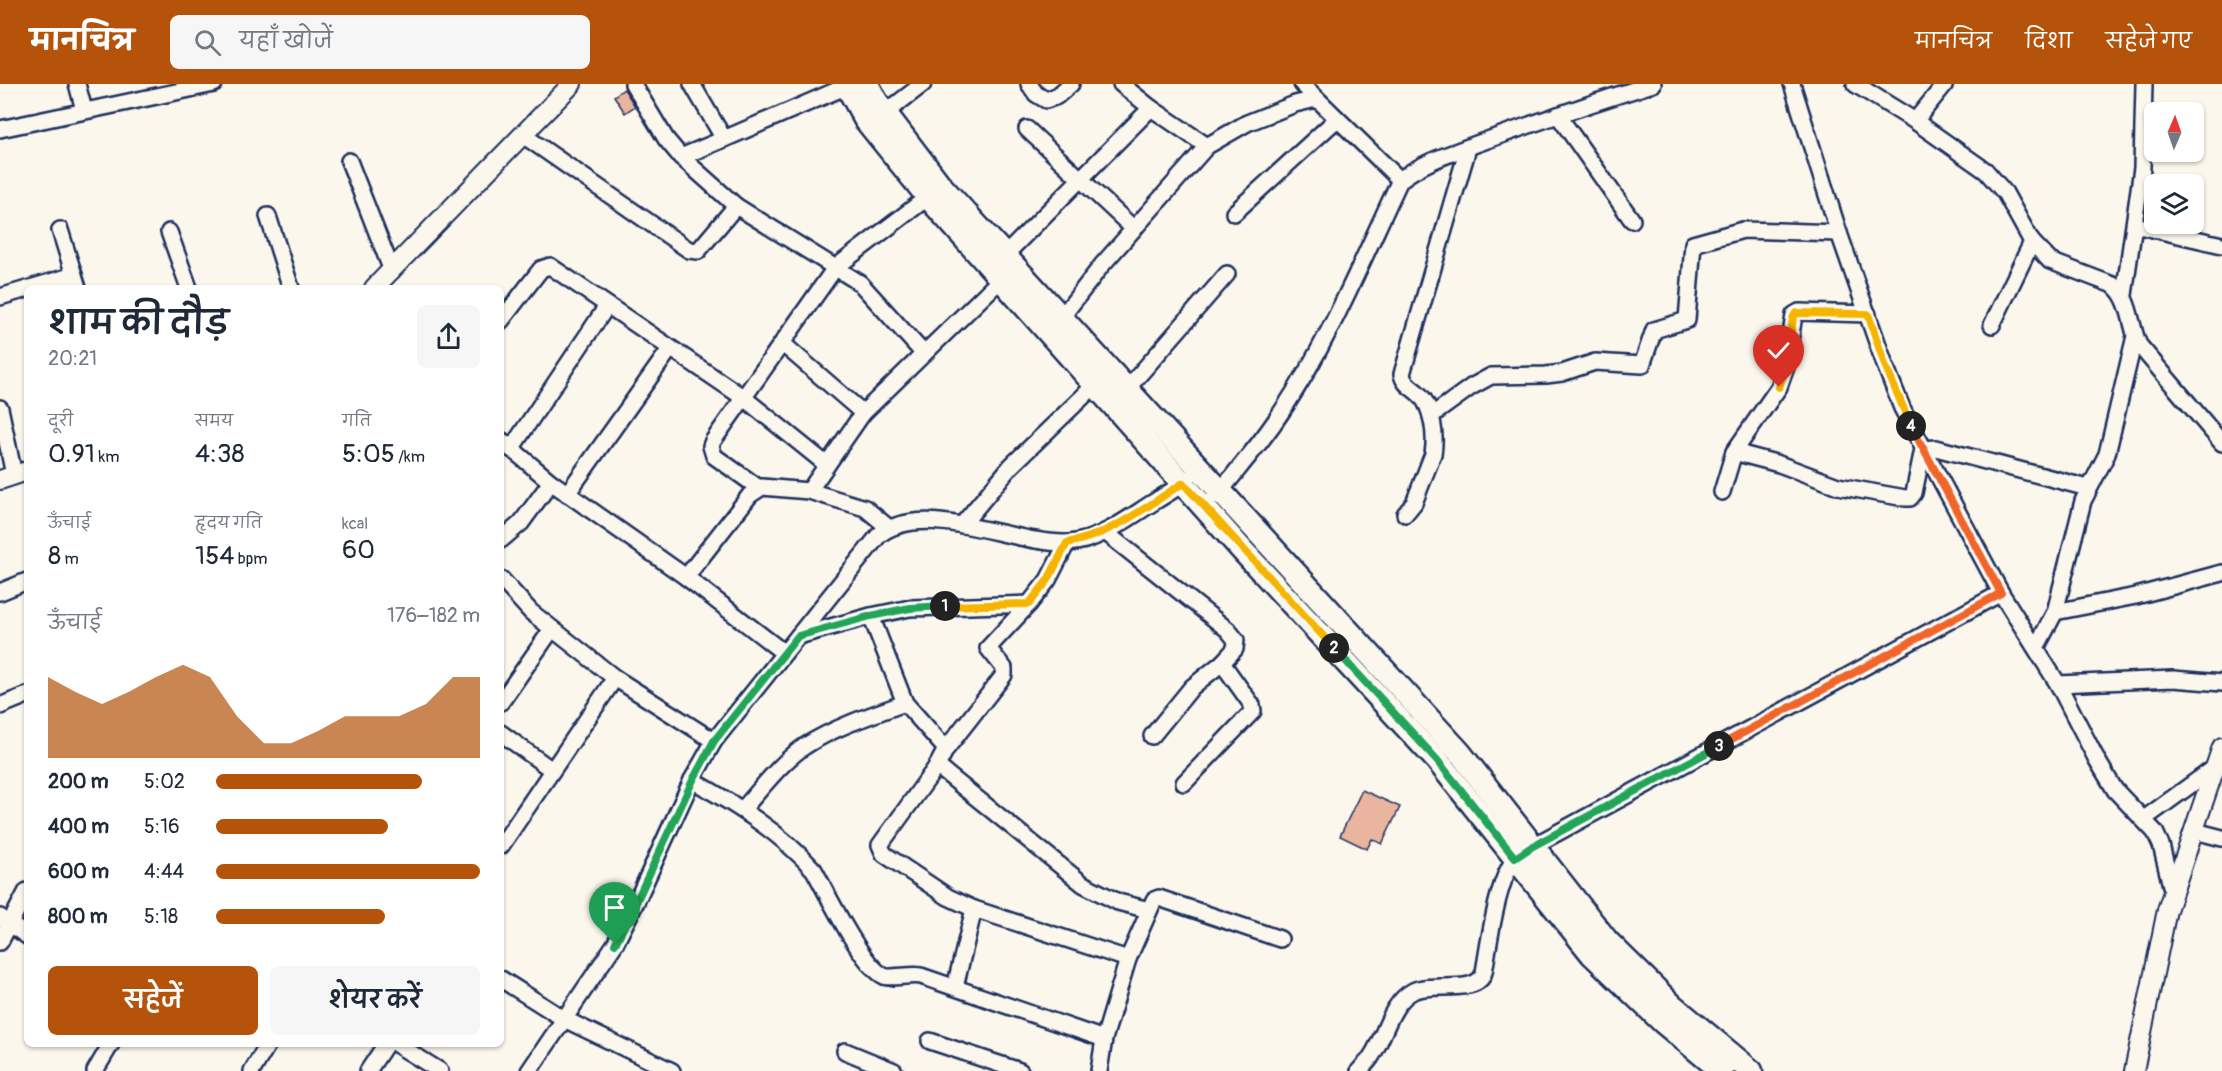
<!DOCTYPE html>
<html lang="hi">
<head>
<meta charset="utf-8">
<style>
  :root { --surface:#fff; --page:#f6f6f7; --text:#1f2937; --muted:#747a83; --accent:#b45309 }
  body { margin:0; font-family:Pangolin,"Playpen Sans Deva",sans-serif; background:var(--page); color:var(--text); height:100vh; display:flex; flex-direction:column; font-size:22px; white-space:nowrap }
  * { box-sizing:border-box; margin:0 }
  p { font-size:20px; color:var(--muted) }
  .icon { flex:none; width:33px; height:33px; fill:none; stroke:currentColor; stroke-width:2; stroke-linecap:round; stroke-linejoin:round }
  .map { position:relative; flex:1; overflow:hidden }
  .details { position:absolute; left:24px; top:201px; width:480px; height:762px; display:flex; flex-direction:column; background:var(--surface); border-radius:9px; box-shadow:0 2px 4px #0004 }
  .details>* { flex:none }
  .needle { width:39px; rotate:2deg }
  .fabs { position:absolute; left:2144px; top:18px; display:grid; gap:12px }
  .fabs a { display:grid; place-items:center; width:60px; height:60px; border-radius:9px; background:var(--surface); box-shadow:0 2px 4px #0004; font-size:30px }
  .pin { position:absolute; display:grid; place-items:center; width:51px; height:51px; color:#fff; margin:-62px -26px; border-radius:50% 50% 50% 0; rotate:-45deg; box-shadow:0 0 6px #0007 }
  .pin .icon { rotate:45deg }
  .km { position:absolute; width:30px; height:30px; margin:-15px; border-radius:50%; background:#222; color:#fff; font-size:16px; line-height:30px; text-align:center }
  .round { display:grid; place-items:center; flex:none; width:63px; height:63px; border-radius:9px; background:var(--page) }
  .summary { display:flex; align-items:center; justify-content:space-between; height:102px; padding:0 24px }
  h1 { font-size:33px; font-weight:600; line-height:45px }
  .stats { display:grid; grid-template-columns:repeat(3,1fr); gap:9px; height:102px; padding:6px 24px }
  .stats div { display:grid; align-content:center }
  .stats b { font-size:26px; font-weight:600 }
  .stats small { font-size:16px; font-weight:400 }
  .stats p { font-size:16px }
  .chart { height:168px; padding:12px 24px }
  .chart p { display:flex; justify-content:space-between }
  .chart svg { width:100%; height:108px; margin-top:6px; fill:var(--accent); opacity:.7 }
  .button { display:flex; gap:12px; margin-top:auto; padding:12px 24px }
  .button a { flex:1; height:69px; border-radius:9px; background:var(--accent); color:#fff; font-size:24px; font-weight:600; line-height:69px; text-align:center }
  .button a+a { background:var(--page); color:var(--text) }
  ul { padding:0 24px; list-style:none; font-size:20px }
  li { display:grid; grid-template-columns:96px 72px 1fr; align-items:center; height:45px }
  li i { height:15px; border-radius:8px; background:var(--accent) }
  header { display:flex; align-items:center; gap:36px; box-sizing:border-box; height:84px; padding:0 30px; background:var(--accent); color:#fff }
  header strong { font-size:28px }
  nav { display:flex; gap:33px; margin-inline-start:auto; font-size:21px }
  .search { width:420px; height:54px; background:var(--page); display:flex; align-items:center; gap:15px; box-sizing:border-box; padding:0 21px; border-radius:9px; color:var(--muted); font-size:22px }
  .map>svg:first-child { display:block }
  .building { fill:#eab59e; stroke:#1b2f5e; stroke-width:1.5 }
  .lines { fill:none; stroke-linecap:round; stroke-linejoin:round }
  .minor-casing { stroke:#1b2f5e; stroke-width:20 }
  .tertiary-casing { stroke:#1b2f5e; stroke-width:22 }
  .primary-casing { stroke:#1b2f5e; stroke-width:27 }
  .minor { stroke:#fbf7ec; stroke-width:15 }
  .tertiary { stroke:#fbf7ec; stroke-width:18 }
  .primary { stroke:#fbf7ec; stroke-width:22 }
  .split-1-casing { stroke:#fff; stroke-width:12 }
  .split-2-casing { stroke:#fff; stroke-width:12 }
  .split-3-casing { stroke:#fff; stroke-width:12 }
  .split-4-casing { stroke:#fff; stroke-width:12 }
  .split-5-casing { stroke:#fff; stroke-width:12 }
  .split-1 { stroke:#22a559; stroke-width:8 }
  .split-2 { stroke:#f5b400; stroke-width:8 }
  .split-3 { stroke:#22a559; stroke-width:8 }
  .split-4 { stroke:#f0652b; stroke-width:8 }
  .split-5 { stroke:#f5b400; stroke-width:8 }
</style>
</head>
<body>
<header>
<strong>मानचित्र</strong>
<div class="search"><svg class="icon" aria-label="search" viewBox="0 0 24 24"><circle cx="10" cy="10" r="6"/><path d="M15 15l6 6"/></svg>यहाँ खोजें</div>
<nav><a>मानचित्र</a><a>दिशा</a><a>सहेजे गए</a></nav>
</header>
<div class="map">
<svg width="2222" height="987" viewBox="0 0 2222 987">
  <rect width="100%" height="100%" fill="#fbf7ec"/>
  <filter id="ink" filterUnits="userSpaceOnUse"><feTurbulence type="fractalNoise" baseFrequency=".0167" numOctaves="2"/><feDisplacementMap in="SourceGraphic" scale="12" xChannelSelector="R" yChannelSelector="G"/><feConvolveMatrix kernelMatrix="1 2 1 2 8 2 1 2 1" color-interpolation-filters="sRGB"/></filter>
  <g filter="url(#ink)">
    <g class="building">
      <polygon points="624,5 635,22 625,29 614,12"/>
      <polygon points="1362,706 1400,723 1382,760 1372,755 1367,765 1340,752"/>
    </g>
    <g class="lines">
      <g class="minor-casing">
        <g id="minor">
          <polyline points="77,0 84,26"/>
          <polyline points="633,0 666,55 681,73 736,122 860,199 924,270"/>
          <polyline points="692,0 724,55 847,2"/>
          <polyline points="1029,0 1036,10 1046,16 1057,12 1071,0"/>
          <polyline points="1121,0 1151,24"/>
          <polyline points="1302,0 1400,96"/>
          <polyline points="1792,0 1839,149 1885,281 1902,324 2001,509 2058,600 2097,676 2115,706 2155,748 2161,761 2173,810"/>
          <path d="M1855,0l60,37 71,50 19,22 27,49 18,19 63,24c18,13 17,41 26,60l83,98"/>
          <polyline points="885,29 923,0"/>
          <polyline points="1558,31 1632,136"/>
          <polyline points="1915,37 1945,0"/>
          <polyline points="0,45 214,0"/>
          <polyline points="1027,45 1134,145"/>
          <polyline points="523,51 689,166 698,167 736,122"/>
          <polyline points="681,73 724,55"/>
          <polyline points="349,77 392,187"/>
          <polyline points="1234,129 1337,35"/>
          <polyline points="268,132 291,204"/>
          <polyline points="2135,141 2222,161"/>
          <polyline points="60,146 78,204"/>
          <polyline points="169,148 189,204"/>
          <polyline points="1004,172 1151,24 1207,62"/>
          <polyline points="30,204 74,191"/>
          <polyline points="2124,211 2142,84 2144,0"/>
          <polyline points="0,213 27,205"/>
          <polyline points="1061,234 1102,181 1207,62 1247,39 1295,20 1316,15"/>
          <polyline points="501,237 541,185 550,182 744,314 827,381"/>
          <polyline points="1992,241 2032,158"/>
          <polyline points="783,260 863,329 1001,195"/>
          <polyline points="1126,306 1227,190"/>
          <polyline points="0,324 14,391"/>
          <polyline points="1431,332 1471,303 1491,292 1546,291 1562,289 1595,278 1642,281 1654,246 1687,236 1693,160 1743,146 1839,149"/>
          <polyline points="501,356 551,398 686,493 784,569"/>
          <polyline points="511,365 607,222"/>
          <polyline points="1734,368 1779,380 1838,402 1905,414 1910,414 1914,409 1923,365 1936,364 2088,404"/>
          <polyline points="759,404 714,372 711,362 713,357 835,184 928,113"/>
          <polyline points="809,407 863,329"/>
          <polyline points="1722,408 1734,368 1779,303 1786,283 1794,231 1799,228 1868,230"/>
          <polyline points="567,410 670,265"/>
          <path d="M1215,412c12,-11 22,-26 33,-39 68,-82 107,-182 152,-277 22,-18 53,-27 79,-37 58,-21 115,-41 174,-59"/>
          <path d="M1405,430l9,-11 19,-49c3,-18 0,-46 -13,-59 -8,-8 -16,-10 -18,-21l66,-226"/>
          <polyline points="962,441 1011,382 1095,301"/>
          <polyline points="1105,448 1228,546 1236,556 1235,565 1222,579 1192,603 1152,652"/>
          <polyline points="501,456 521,439 551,398"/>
          <polyline points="686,493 750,411 762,403 809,407 865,424 889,444"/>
          <polyline points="501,495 531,528 615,594 714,657"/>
          <polyline points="0,508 27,497"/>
          <polyline points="2055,528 2136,512 2222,489"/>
          <polyline points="871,532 905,619 946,665"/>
          <polyline points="798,552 871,532 910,524 1029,520 1048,496 1067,459"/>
          <polyline points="2036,564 2055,528 2083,417 2107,370 2135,252"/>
          <polyline points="2058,600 2173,595 2222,599"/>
          <polyline points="501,618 552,545"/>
          <polyline points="0,622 27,611"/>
          <polyline points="501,649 552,686"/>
          <polyline points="937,682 1083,800 1118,818 1149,826"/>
          <path d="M692,696c44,25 87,51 122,90 13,23 48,96 70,106 6,3 27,-2 37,0l183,63"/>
          <polyline points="1184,699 1253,627 1252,621 1222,579"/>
          <path d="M743,725c19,-21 38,-47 62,-63 30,-19 66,-31 100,-43"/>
          <polyline points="2144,735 2214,684"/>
          <polyline points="2195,747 2222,754"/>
          <polyline points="501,762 615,594"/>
          <polyline points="974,825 948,813 884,770 880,761 937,682 946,665 1004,591 1004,584 988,564 1029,520"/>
          <polyline points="0,833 27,852"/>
          <polyline points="0,858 27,807"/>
          <polyline points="501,895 564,935 672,987"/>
          <polyline points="955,903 974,825 1128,875 1154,816 1159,814 1280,855"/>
          <polyline points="930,957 1020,987"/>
          <polyline points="396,960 440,987"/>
          <polyline points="845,967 894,987"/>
          <polyline points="95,987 111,960"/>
          <polyline points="252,987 268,960"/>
          <polyline points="368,987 386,960"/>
          <path d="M529,987l86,-127 22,-44 55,-120 22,-39 165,-206c46,-36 135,10 189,8 32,-2 60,-25 86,-41 12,-8 25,-14 34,-24"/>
          <polyline points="1099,987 1104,955 1128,875"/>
          <path d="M1359,987c4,-5 9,-9 12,-14 14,-20 19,-54 42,-66 20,-10 65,5 71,-19 5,-27 13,-96 33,-115 4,-4 10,-7 16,-11l468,-253"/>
        </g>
      </g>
      <g class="tertiary-casing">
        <g id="tertiary">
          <polyline points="374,204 572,0"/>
          <polyline points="0,396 27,387"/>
          <polyline points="2134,987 2167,826 2222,663"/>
        </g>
      </g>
      <g class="primary-casing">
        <g id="primary">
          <polyline points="846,0 865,35 928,113 1243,467 1437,676 1592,870 1663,938 1722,987"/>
          <polyline points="867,0 876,17 940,101 1460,669 1607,857 1673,922 1751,987"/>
        </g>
      </g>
      <use href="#minor" class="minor"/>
      <use href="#tertiary" class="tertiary"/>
      <use href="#primary" class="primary"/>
    </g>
  </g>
  <g class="lines" filter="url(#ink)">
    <g class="split-1-casing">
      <polyline id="split-1" points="615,860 637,816 693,696 714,657 798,552 871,532 910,524 945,522"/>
    </g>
    <g class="split-2-casing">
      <path id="split-2" d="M945,522l84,-2 19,-24 19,-37c44,-8 79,-36 116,-60l151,165"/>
    </g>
    <g class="split-3-casing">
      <polyline id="split-3" points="1334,564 1437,676 1515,774 1533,762 1719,662"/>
    </g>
    <g class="split-4-casing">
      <polyline id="split-4" points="1719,662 2001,509 1911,342"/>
    </g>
    <g class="split-5-casing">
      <polyline id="split-5" points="1779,303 1786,283 1793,234 1796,229 1868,230 1885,281 1911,342"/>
    </g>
    <use href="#split-1" class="split-1"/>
    <use href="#split-2" class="split-2"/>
    <use href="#split-3" class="split-3"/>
    <use href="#split-4" class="split-4"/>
    <use href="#split-5" class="split-5"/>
  </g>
</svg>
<div class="fabs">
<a><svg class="needle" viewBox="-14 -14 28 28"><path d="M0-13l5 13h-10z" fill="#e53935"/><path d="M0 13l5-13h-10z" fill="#747a83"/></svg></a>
<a><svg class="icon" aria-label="layers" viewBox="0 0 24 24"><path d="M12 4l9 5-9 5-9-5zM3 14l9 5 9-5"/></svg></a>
</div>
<div class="pin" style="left:615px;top:860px;background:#1e9e55"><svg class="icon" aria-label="arrive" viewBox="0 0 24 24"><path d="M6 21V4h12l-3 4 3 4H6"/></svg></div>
<div class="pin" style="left:1779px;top:303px;background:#d93025"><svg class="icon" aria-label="check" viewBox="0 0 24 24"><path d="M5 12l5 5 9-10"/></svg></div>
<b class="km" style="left:945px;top:522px">1</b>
<b class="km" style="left:1334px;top:564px">2</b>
<b class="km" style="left:1719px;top:662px">3</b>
<b class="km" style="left:1911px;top:342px">4</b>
<section class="details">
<div class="summary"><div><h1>शाम की दौड़</h1><p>20:21</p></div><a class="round"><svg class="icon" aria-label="share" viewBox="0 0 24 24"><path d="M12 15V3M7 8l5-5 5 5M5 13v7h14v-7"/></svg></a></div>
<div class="stats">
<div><p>दूरी</p><b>0.91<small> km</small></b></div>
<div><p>समय</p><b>4:38</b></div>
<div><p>गति</p><b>5:05<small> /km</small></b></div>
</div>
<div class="stats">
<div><p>ऊँचाई</p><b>8<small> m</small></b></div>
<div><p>हृदय गति</p><b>154<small> bpm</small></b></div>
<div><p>kcal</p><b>60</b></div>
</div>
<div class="chart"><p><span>ऊँचाई</span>176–182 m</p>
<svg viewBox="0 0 160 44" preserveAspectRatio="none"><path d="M0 44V11L10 17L20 22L30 17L40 11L50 6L60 11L70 27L80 38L90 38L100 33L110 27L120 27L130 27L140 22L150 11L160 11V44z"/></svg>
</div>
<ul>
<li><b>200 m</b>5:02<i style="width:78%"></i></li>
<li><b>400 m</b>5:16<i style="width:65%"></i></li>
<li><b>600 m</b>4:44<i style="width:100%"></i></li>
<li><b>800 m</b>5:18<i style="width:64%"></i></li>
</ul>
<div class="button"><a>सहेजें</a><a>शेयर करें</a></div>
</section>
</div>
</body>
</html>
